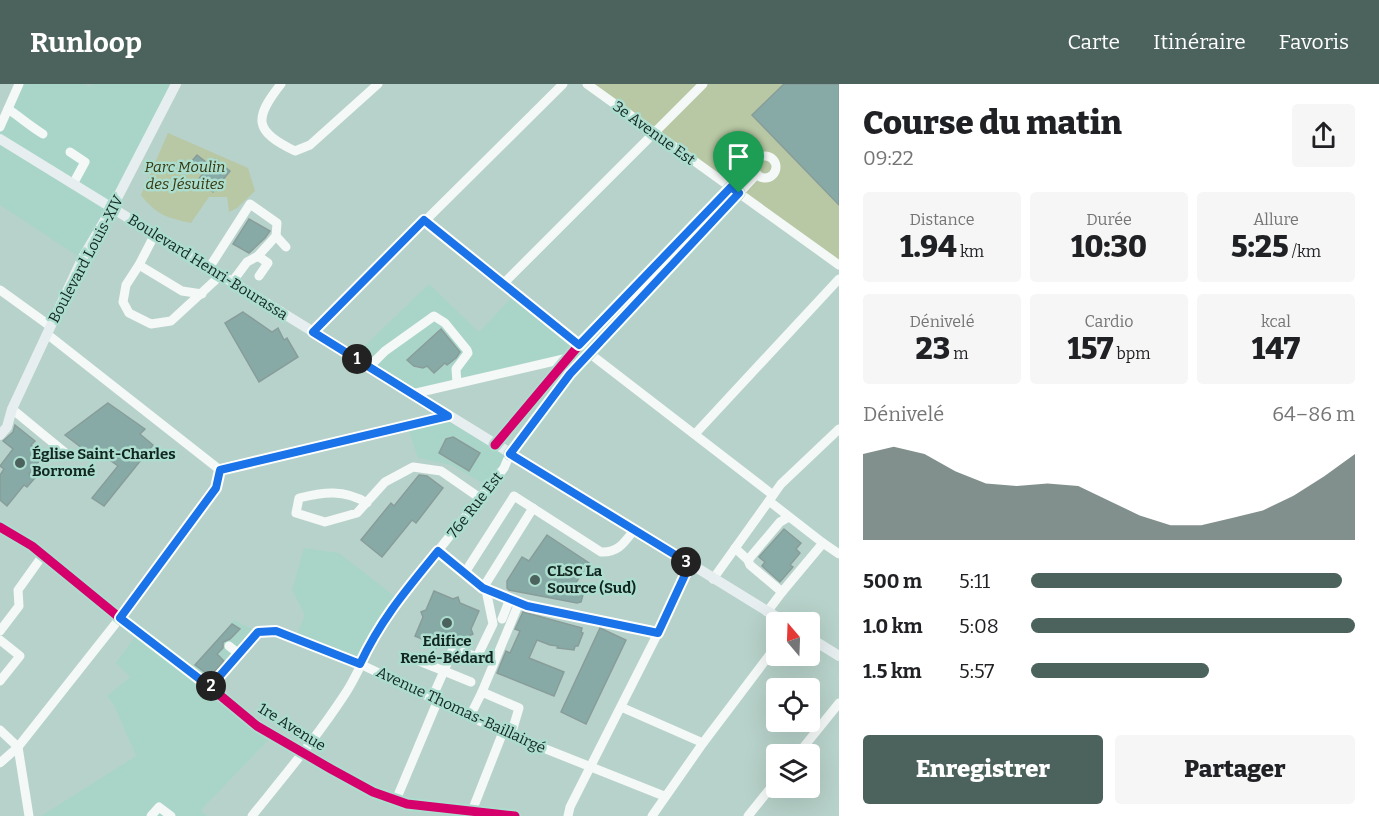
<!DOCTYPE html>
<html lang="fr">
<head>
<meta charset="utf-8">
<style>
  :root { --surface:#fff; --page:#f6f6f6; --text:#202124; --muted:#757577; --accent:#4c625c }
  body { margin:0; font-family:Bitter,serif; background:var(--page); color:var(--text); height:100vh; display:flex; flex-direction:column; font-size:22px; white-space:nowrap }
  * { box-sizing:border-box; margin:0 }
  p { font-size:20px; color:var(--muted) }
  .icon { flex:none; width:33px; height:33px; fill:none; stroke:currentColor; stroke-width:2; stroke-linecap:round; stroke-linejoin:round }
  .map { position:relative; flex:1; overflow:hidden }
  .panel { display:flex; flex-direction:column; background:var(--surface); width:540px }
  .panel>* { flex:none }
  .needle { width:39px; rotate:341deg }
  .controls { position:absolute; left:766px; top:528px; display:grid; gap:12px }
  .controls a { display:grid; place-items:center; width:54px; height:54px; border-radius:6px; background:var(--surface); box-shadow:0 6px 24px #0002; font-size:30px }
  .pin { position:absolute; display:grid; place-items:center; width:51px; height:51px; color:#fff; margin:-62px -26px; border-radius:50% 50% 50% 0; rotate:-45deg; box-shadow:0 0 6px #0007 }
  .pin .icon { rotate:45deg }
  .km { position:absolute; width:30px; height:30px; margin:-15px; border-radius:50%; background:#222; color:#fff; font-size:16px; line-height:30px; text-align:center }
  .round { display:grid; place-items:center; flex:none; width:63px; height:63px; border-radius:6px; background:var(--page) }
  .headline { display:flex; align-items:center; justify-content:space-between; height:102px; padding:0 24px }
  h1 { font-size:33px; font-weight:800; line-height:45px }
  .metrics { display:grid; grid-template-columns:repeat(3,1fr); gap:9px; height:102px; padding:6px 24px }
  .metrics div { display:grid; align-content:center; border-radius:6px; background:var(--page); text-align:center }
  .metrics b { font-size:30px; font-weight:800 }
  .metrics small { font-size:16px; font-weight:400 }
  .metrics p { font-size:16px }
  .chart { height:168px; padding:12px 24px }
  .chart p { display:flex; justify-content:space-between }
  .chart svg { width:100%; height:108px; margin-top:6px; fill:var(--accent); opacity:.7 }
  .primary-button { display:flex; gap:12px; margin-top:auto; padding:12px 24px }
  .primary-button a { flex:1; height:69px; border-radius:6px; background:var(--accent); color:#fff; font-size:24px; font-weight:800; line-height:69px; text-align:center }
  .primary-button a+a { background:var(--page); color:var(--text) }
  ul { padding:0 24px; list-style:none; font-size:20px }
  li { display:grid; grid-template-columns:96px 72px 1fr; align-items:center; height:45px }
  li i { height:15px; border-radius:8px; background:var(--accent) }
  header { display:flex; align-items:center; gap:36px; box-sizing:border-box; height:84px; padding:0 30px; background:var(--accent); color:#fff }
  header strong { font-size:28px }
  nav { display:flex; gap:33px; margin-inline-start:auto; font-size:21px }
  main { display:flex; flex:1; min-height:0 }
  .map>svg:first-child { display:block }
  .built { fill:#a9d5c8 }
  .green { fill:#b8c8a4 }
  .building { fill:#88aaa6; stroke:#889d9a; stroke-width:1.5 }
  .lines { fill:none; stroke-linecap:round; stroke-linejoin:round }
  .minor { stroke:#f4f8f7; stroke-width:9 }
  .major { stroke:#e7eeef; stroke-width:10 }
  .cycleway-casing { stroke:#acddce; stroke-width:13 }
  .cycleway { stroke:#d6006c; stroke-width:9 }
  .route-casing { stroke:#fff; stroke-width:12 }
  .route { stroke:#1a73e8; stroke-width:8 }
  .poi-dot { fill:#4c625c; stroke:#acddce; stroke-width:2 }
  .labels { text-anchor:middle; stroke-width:5; stroke-linejoin:round; paint-order:stroke }
  .street-label { font-size:15px; fill:#122620; stroke:#acddce }
  .park-label { font-size:15px; font-style:italic; fill:#35380e; stroke:#acddce }
  .poi-label { font-size:15px; font-weight:bold; fill:#122620; stroke:#acddce; text-anchor:start }
</style>
</head>
<body>
<header>
<strong>Runloop</strong>
<nav><a>Carte</a><a>Itinéraire</a><a>Favoris</a></nav>
</header>
<main>
<div class="map">
<svg width="839" height="732" viewBox="0 0 839 732">
  <rect width="100%" height="100%" fill="#b7d2ca"/>
  <g class="built">
    <polygon points="19,0 85,0 91,3 92,0 176,0 82,175 0,121 0,43"/>
    <polygon points="429,200 479,248 515,210 589,269 412,310 353,273"/>
    <polygon points="448,332 510,370 489,403 451,381 418,374 407,342"/>
    <polygon points="304,464 339,469 399,516 360,580 295,555 305,531 292,506"/>
    <polygon points="234,536 258,548 210,603 273,651 201,726 207,732 41,732 136,672 114,621 107,612 130,593 116,579 138,548 189,587"/>
  </g>
  <g class="green">
    <polygon points="587,0 839,0 839,181"/>
    <path d="M168,49l80,35 7,23 -18,17 -8,4 -2,-15h-18l-18,26c-23,-5 -35,-8 -50,-28z"/>
  </g>
  <g class="building">
    <polygon points="784,0 839,0 839,121 752,31"/>
    <polygon points="197,71 210,81 215,75 230,87 213,108 198,96 205,87 192,77"/>
    <polygon points="249,135 270,147 265,154 249,169 233,160"/>
    <polygon points="243,228 272,248 278,244 284,256 287,254 298,273 259,298 225,239"/>
    <polygon points="441,245 460,268 456,274 447,281 445,279 434,289 427,282 423,284 414,282 407,276"/>
    <polygon points="108,319 145,345 140,350 153,361 104,422 92,414 118,382 100,369 94,373 65,351"/>
    <polygon points="15,341 35,357 31,361 44,371 29,390 35,394 27,403 24,401 7,422 0,416 0,391 4,385 0,382 13,365 3,357 13,348"/>
    <polygon points="453,353 480,369 469,387 439,369 446,355"/>
    <polygon points="419,391 427,392 443,404 416,439 412,436 382,473 361,456 391,419 394,422"/>
    <polygon points="784,445 801,459 796,465 800,469 790,481 793,483 780,498 762,482 765,478 759,473"/>
    <polygon points="547,451 589,479 573,503 583,511 581,518 577,519 509,506 507,504 507,497 522,473 529,477"/>
    <polygon points="434,507 453,515 458,513 460,519 479,527 471,545 473,550 466,553 463,561 458,564 452,560 446,564 440,562 436,564 434,560 415,552 423,533 421,528 426,526"/>
    <polygon points="523,528 582,544 581,548 583,549 578,562 575,562 574,566 557,564 558,562 550,561 537,556 529,574 564,588 554,612 497,589 506,567 510,569 520,547 515,545"/>
    <polygon points="232,540 240,545 230,555 223,558 223,564 217,570 224,577 210,592 195,581"/>
    <polygon points="600,544 626,556 586,640 561,628"/>
  </g>
  <g class="lines">
    <g class="minor">
      <path d="M281,0c-27,34 -28,47 14,67l15,-6 68,-61"/>
      <polyline points="587,0 839,181"/>
      <path d="M8,25c12,8 22,17 35,25"/>
      <polyline points="0,43 19,0"/>
      <polyline points="70,68 85,78 73,100"/>
      <circle cx="765" cy="83" r="11"/>
      <polyline points="424,136 589,269 773,411"/>
      <polyline points="155,150 139,181 126,201 123,218 129,229 151,240 171,237 221,191"/>
      <polyline points="276,152 286,163"/>
      <polyline points="139,181 182,207 202,210"/>
      <polyline points="209,184 250,120 277,139 276,152 257,173"/>
      <polyline points="232,198 247,178 258,172 268,179 259,192"/>
      <polyline points="503,200 703,0"/>
      <polyline points="0,206 50,242"/>
      <polyline points="313,248 563,0"/>
      <polyline points="369,283 385,267 434,232 445,239 467,266 468,269 456,285 457,299"/>
      <polyline points="412,310 589,269"/>
      <polyline points="12,325 68,371"/>
      <polyline points="695,350 839,195"/>
      <polyline points="220,386 448,332"/>
      <polyline points="769,417 823,459 782,508"/>
      <path d="M367,419c-23,-14 -44,-11 -68,-5l-3,15 29,9 32,-9 28,-31 28,-15 28,4 39,27"/>
      <polyline points="0,443 32,462 120,534 210,603 257,642 331,685 373,708 407,720 515,732"/>
      <polyline points="823,459 839,470"/>
      <polyline points="735,464 748,476 750,481 782,508 767,528"/>
      <polyline points="438,467 483,504 527,522 658,549"/>
      <polyline points="748,476 780,438 787,434"/>
      <path d="M464,490l50,-78 87,56c17,1 23,-9 33,-22"/>
      <polyline points="713,495 781,400 839,345"/>
      <polyline points="483,504 533,424"/>
      <polyline points="502,535 510,515"/>
      <polyline points="0,547 19,522 18,506 43,471"/>
      <polyline points="0,556 20,572 0,597"/>
      <polyline points="229,562 239,570"/>
      <polyline points="452,567 444,587 471,598"/>
      <polyline points="463,568 477,573 493,540 486,506"/>
      <polyline points="409,573 444,587 432,614"/>
      <polyline points="210,603 258,548 276,547 360,580 503,648 664,712"/>
      <polyline points="482,608 519,519"/>
      <polyline points="621,623 703,659"/>
      <polyline points="470,632 482,608 519,624 511,651"/>
      <polyline points="0,646 18,663 29,732"/>
      <polyline points="798,670 839,619"/>
      <polyline points="0,679 18,663 120,534 216,404 220,386 47,250"/>
      <polyline points="396,716 438,616"/>
      <polyline points="472,727 503,648"/>
      <polyline points="151,732 159,723 171,732"/>
      <path d="M252,732c32,-40 65,-79 93,-122 16,-24 25,-53 41,-78l118,-148 6,-14 60,-80 187,-200"/>
      <polyline points="568,732 570,723 658,549 690,480"/>
      <polyline points="652,732 703,659 777,561"/>
      <polyline points="748,732 777,696"/>
    </g>
    <g class="major">
      <polyline points="0,55 785,538"/>
      <polyline points="0,351 7,343 12,325 82,175 112,124 176,0"/>
      <polyline points="810,554 839,572"/>
    </g>
    <g class="cycleway-casing">
      <g id="cycleway">
        <polyline points="495,361 579,261 731,103"/>
        <polyline points="510,370 570,290 739,109"/>
        <polyline points="0,443 32,462 120,534 210,603 257,642 331,685 373,708 407,720 515,732"/>
      </g>
    </g>
    <use href="#cycleway" class="cycleway"/>
  </g>
  <g class="lines">
    <g class="route-casing">
      <path id="route" d="M731,103l8,6 -169,181 -60,80 180,110 -32,69 -131,-27 -44,-18 -45,-37c-31,38 -57,68 -78,113l-84,-33 -18,1 -48,55 -90,-69 96,-130 4,-18 228,-54 -135,-84 111,-112 155,125z"/>
    </g>
    <use href="#route" class="route"/>
  </g>
  <g class="poi-dot">
    <circle cx="20" cy="379" r="6"/>
    <circle cx="535" cy="496" r="6"/>
    <circle cx="447" cy="539" r="6"/>
  </g>
  <g class="labels">
    <g class="street-label">
      <text transform="translate(654 49) rotate(36)" y="5">3e Avenue Est</text>
      <text transform="translate(86 175) rotate(-62)" y="5">Boulevard Louis-XIV</text>
      <text transform="translate(208 183) rotate(32)" y="5">Boulevard Henri-Bourassa</text>
      <text transform="translate(475 421) rotate(-52)" y="5">76e Rue Est</text>
      <text transform="translate(461 626) rotate(25)" y="5">Avenue Thomas-Baillairgé</text>
      <text transform="translate(292 643) rotate(32)" y="5">1re Avenue</text>
    </g>
    <g class="park-label">
      <text x="185" y="88">Parc Moulin<tspan x="185" dy="17">des Jésuites</tspan></text>
    </g>
    <g class="poi-label">
      <text x="32" y="375">Église Saint-Charles<tspan x="32" dy="17">Borromé</tspan></text>
      <text x="547" y="492">CLSC La<tspan x="547" dy="17">Source (Sud)</tspan></text>
      <text x="447" y="562" text-anchor="middle">Edifice<tspan x="447" dy="17">René-Bédard</tspan></text>
    </g>
  </g>
</svg>
<div class="controls">
<a><svg class="needle" viewBox="-14 -14 28 28"><path d="M0-13l5 13h-10z" fill="#e53935"/><path d="M0 13l5-13h-10z" fill="#757577"/></svg></a>
<a><svg class="icon" aria-label="locate" viewBox="0 0 24 24"><circle cx="12" cy="12" r="6"/><path d="M12 2v4M12 18v4M2 12h4M18 12h4"/></svg></a>
<a><svg class="icon" aria-label="layers" viewBox="0 0 24 24"><path d="M12 4l9 5-9 5-9-5zM3 14l9 5 9-5"/></svg></a>
</div>
<div class="pin" style="left:739px;top:109px;background:#1e9e55"><svg class="icon" aria-label="arrive" viewBox="0 0 24 24"><path d="M6 21V4h12l-3 4 3 4H6"/></svg></div>
<b class="km" style="left:357px;top:275px">1</b>
<b class="km" style="left:211px;top:602px">2</b>
<b class="km" style="left:686px;top:478px">3</b>
</div>
<section class="panel">
<div class="headline"><div><h1>Course du matin</h1><p>09:22</p></div><a class="round"><svg class="icon" aria-label="share" viewBox="0 0 24 24"><path d="M12 15V3M7 8l5-5 5 5M5 13v7h14v-7"/></svg></a></div>
<div class="metrics">
<div><p>Distance</p><b>1.94<small> km</small></b></div>
<div><p>Durée</p><b>10:30</b></div>
<div><p>Allure</p><b>5:25<small> /km</small></b></div>
</div>
<div class="metrics">
<div><p>Dénivelé</p><b>23<small> m</small></b></div>
<div><p>Cardio</p><b>157<small> bpm</small></b></div>
<div><p>kcal</p><b>147</b></div>
</div>
<div class="chart"><p><span>Dénivelé</span>64–86 m</p>
<svg viewBox="0 0 160 44" preserveAspectRatio="none"><path d="M0 44V9L10 6L20 9L30 16L40 21L50 22L60 21L70 22L80 28L90 34L100 38L110 38L120 35L130 32L140 26L150 18L160 9V44z"/></svg>
</div>
<ul>
<li><b>500 m</b>5:11<i style="width:96%"></i></li>
<li><b>1.0 km</b>5:08<i style="width:100%"></i></li>
<li><b>1.5 km</b>5:57<i style="width:55%"></i></li>
</ul>
<div class="primary-button"><a>Enregistrer</a><a>Partager</a></div>
</section>
</main>
</body>
</html>
